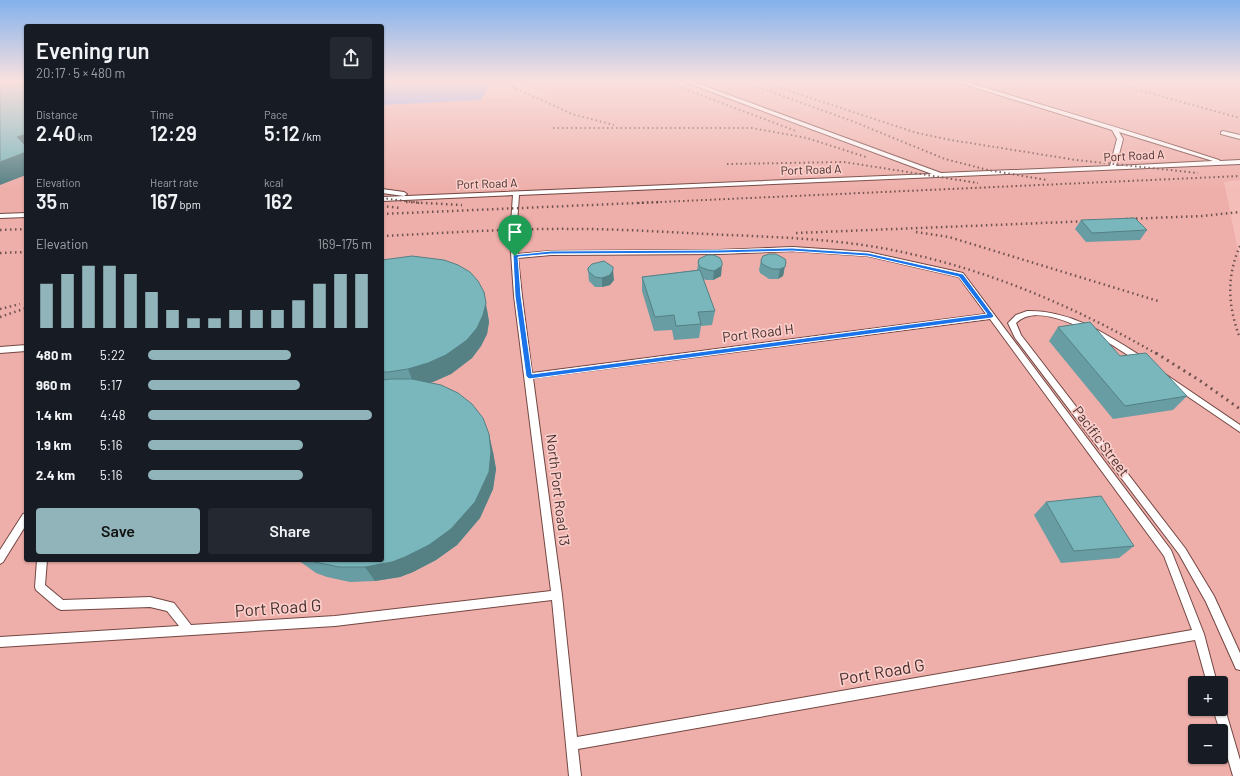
<!DOCTYPE html>
<html lang="en">
<head>
<meta charset="utf-8">
<style>
  :root { --surface:#171b24; --page:#242831; --text:#f1f3f6; --muted:#9ea1a6; --accent:#90b4b9 }
  body { margin:0; font-family:Barlow,sans-serif; background:var(--page); color:var(--text); height:100vh; display:flex; flex-direction:column; font-size:15px; white-space:nowrap }
  * { box-sizing:border-box; margin:0 }
  p { font-size:13px; color:var(--muted) }
  .icon { flex:none; width:22px; height:22px; fill:none; stroke:currentColor; stroke-width:2; stroke-linecap:round; stroke-linejoin:round }
  .map { position:relative; flex:1; overflow:hidden }
  .side { position:absolute; left:24px; top:24px; width:360px; height:538px; display:flex; flex-direction:column; background:var(--surface); border-radius:4px; box-shadow:0 1px 3px #0004 }
  .side>* { flex:none }
  .controls { position:absolute; left:1188px; top:676px; display:grid; gap:8px }
  .controls a { display:grid; place-items:center; width:40px; height:40px; border-radius:4px; background:var(--surface); box-shadow:0 1px 3px #0004; font-size:20px }
  .pin { position:absolute; display:grid; place-items:center; width:34px; height:34px; color:#fff; margin:-41px -17px; border-radius:50% 50% 50% 0; rotate:-45deg; box-shadow:0 0 4px #0007 }
  .pin .icon { rotate:45deg }
  .round { display:grid; place-items:center; flex:none; width:42px; height:42px; border-radius:4px; background:var(--page) }
  .overview { display:flex; align-items:center; justify-content:space-between; height:68px; padding:0 12px }
  h1 { font-size:22px; font-weight:600; line-height:30px }
  .figures { display:grid; grid-template-columns:repeat(3,1fr); gap:6px; height:68px; padding:4px 12px }
  .figures div { display:grid; align-content:center }
  .figures b { font-size:20px; font-weight:600 }
  .figures small { font-size:11px; font-weight:400 }
  .figures p { font-size:11px }
  .chart { height:112px; padding:8px 12px }
  .chart p { display:flex; justify-content:space-between }
  .chart svg { width:100%; height:72px; margin-top:4px; stroke:var(--accent); stroke-width:6 }
  .action { display:flex; gap:8px; margin-top:auto; padding:8px 12px }
  .action a { flex:1; height:46px; border-radius:4px; background:var(--accent); color:#111; font-size:16px; font-weight:600; line-height:46px; text-align:center }
  .action a+a { background:var(--page); color:var(--text) }
  ul { padding:0 12px; list-style:none; font-size:13px }
  li { display:grid; grid-template-columns:64px 48px 1fr; align-items:center; height:30px }
  li i { height:10px; border-radius:5px; background:var(--accent) }
  .map>svg:first-child { display:block }
  .built { fill:#eeafaa; fill-rule:evenodd }
  .water { fill:#8badf3 }
  .lines { fill:none; stroke-linecap:round; stroke-linejoin:round }
  .lane-casing { stroke:#734642; stroke-width:2 }
  .lane { fill:#fff; fill-rule:evenodd }
  .rail-far2 { stroke:#70524f; stroke-width:2; stroke-dasharray:1.5 3; stroke-linecap:butt }
  .rail-far1 { stroke:#70524f; stroke-width:2.5; stroke-dasharray:1.5 3.5; stroke-linecap:butt }
  .rail { stroke:#70524f; stroke-width:3; stroke-dasharray:2 4.5; stroke-linecap:butt }
  .wall { fill:#689da3 }
  .shaded-wall { fill:#558084 }
  .building { fill:#79b7bd; stroke:#558084 }
  .route { fill:#1a73e8; stroke:#fff; fill-rule:evenodd }
  .labels { text-anchor:middle; stroke-width:3.5; stroke-linejoin:round; paint-order:stroke }
  .far-street-label { font-size:12px; fill:#442e2c; stroke:#facdc9 }
  .street-label { font-size:14px; fill:#442e2c; stroke:#facdc9 }
  .near-street-label { font-size:17px; fill:#442e2c; stroke:#facdc9 }
</style>
</head>
<body>
<div class="map">
<svg width="1240" height="776" viewBox="0 0 1240 776">
  <rect width="100%" height="100%" fill="#f4bdb8"/>
  <path class="built" d="M0,81h26v479h356v-455l167,-10 -33,-14h724v99l-16,2 16,78v516h-1240zM1195,683h26v26h-26zM1195,731h26v26h-26z"/>
  <polygon class="water" points="382,81 487,81 491,83 481,100 382,105"/>
  <g class="lines">
    <g class="lane-casing">
      <g id="lane">
        <path d="M685,81h6l250,92 169,-7 7,-27 -5,-9 -155,-48v-1h6c86,26 171,51 256,79l1,1 20,-1v4l-721,31 -3,43 2,16 33,-3 168,-1 74,-3 75,5 95,21 208,277 33,84 13,49h-10l-12,-43 -617,109 3,27h-12l-17,-176 -217,26 -335,21v-10l179,-11 -12,-15 -17,-4 -89,3 -4,-2 -21,-18 -1,-3 2,-27h10l-2,25 18,15 87,-3 24,6 17,22 144,-9 216,-25 -37,-295 -4,-58 3,-43 -131,6v-4l550,-23 -247,-92zM1119,132l94,29 -97,5 7,-27zM793,251l75,5 91,21 27,37 -454,59 -10,-77 -4,-38 33,-3 168,-1zM990,319l174,237 28,74 -615,107 -15,-142 -29,-217z"/>
        <polygon points="1223,131 1240,135 1240,139 1221,134 1221,132"/>
        <polygon points="382,189 404,192 407,194 404,196 382,193"/>
        <polygon points="26,213 26,217 0,218 0,214"/>
        <path d="M1027,311c44,-1 81,24 117,47l1,2 -1,2h-6c-23,-16 -96,-66 -122,-39l5,12 164,213 29,48 26,57v17l-4,-1 -30,-67 -27,-48 -164,-216 -7,-15 8,-8z"/>
        <polygon points="26,345 26,351 0,353 0,347"/>
        <polygon points="1165,374 1240,425 1240,432 1162,379 1161,377"/>
        <polygon points="26,513 26,525 3,562 0,564 0,550 23,514"/>
        <polygon points="1221,704 1223,705 1225,709 1240,760 1240,776 1233,776 1221,735 1221,731 1220,731 1213,709 1221,709"/>
      </g>
    </g>
    <use href="#lane" class="lane"/>
    <g class="rail-far2">
      <polyline points="500,81 572,114 614,125"/>
      <polyline points="663,81 796,131"/>
      <polyline points="741,81 852,121 945,159 988,170 1047,180"/>
      <polyline points="759,81 917,133 951,140 1076,160 1198,173"/>
      <polyline points="1106,81 1240,118"/>
      <polyline points="553,128 752,128 807,138 866,157"/>
      <polyline points="727,164 844,162 978,183"/>
      <polyline points="382,198 420,203"/>
      <polyline points="638,203 1240,176"/>
    </g>
    <g class="rail-far1">
      <polyline points="406,202 462,205"/>
      <polyline points="382,206 400,208"/>
      <polyline points="382,214 660,202"/>
      <polyline points="1126,219 1202,216 1240,212"/>
      <polyline points="0,230 26,229"/>
      <polyline points="916,232 949,237 1158,301"/>
      <polyline points="796,233 1092,221"/>
      <path d="M382,236c65,-3 131,-8 196,-7 43,0 86,3 128,5 66,3 131,4 196,18 90,19 175,56 255,102"/>
      <path d="M1240,246c-14,31 -12,61 0,92"/>
      <polyline points="0,253 26,252"/>
      <polyline points="0,309 20,304"/>
      <polyline points="0,317 26,308"/>
    </g>
    <polyline class="rail" points="1156,353 1202,382 1240,409"/>
  </g>
  <g class="wall">
    <polygon points="1081,220 1147,230 1140,240 1086,242 1075,229"/>
    <polygon points="763,256 784,272 783,276 778,279 769,279 760,273 759,270 761,260"/>
    <polygon points="699,259 721,276 713,280 706,280 703,279 715,311 712,325 701,326 699,338 674,340 672,330 654,331 642,291 642,277 697,270"/>
    <polygon points="382,260 487,310 489,322 487,334 481,346 472,358 451,374 430,383 493,452 496,469 493,489 480,518 457,545 436,560 413,572 400,577 375,581 350,582 327,577 316,573 298,560 382,560"/>
    <polygon points="588,271 614,280 610,285 602,287 595,287 589,281"/>
    <polygon points="1058,327 1120,356 1187,396 1173,410 1113,419 1049,341"/>
    <polygon points="1046,502 1134,546 1119,558 1061,563 1034,515"/>
  </g>
  <g class="shaded-wall">
    <polygon points="26,134 26,149 17,137"/>
    <polygon points="26,152 26,175 0,185 0,162"/>
    <polygon points="786,262 783,276 778,279 780,269"/>
    <polygon points="722,266 721,276 713,280 714,271"/>
    <polygon points="613,270 614,280 610,285 602,287 602,278"/>
    <polygon points="484,292 489,322 487,334 481,346 472,358 451,374 433,382 415,387 408,369"/>
    <polygon points="489,434 493,452 496,469 493,489 480,518 457,545 436,560 413,572 400,577 375,581 365,567"/>
  </g>
  <g class="building">
    <polygon points="0,81 26,81 26,134 17,137 26,146 26,152 0,162"/>
    <polygon points="1135,218 1147,230 1092,233 1081,220"/>
    <polygon points="769,254 776,254 785,259 786,262 785,267 780,269 772,269 762,264 761,260 763,256"/>
    <polygon points="707,255 714,255 720,258 722,262 722,266 714,271 708,270 700,267 698,263 699,259"/>
    <polygon points="412,256 444,260 458,265 470,272 478,281 484,292 486,303 483,315 477,328 467,340 446,355 428,363 408,369 388,372 382,372 382,260"/>
    <polygon points="604,261 613,267 613,270 610,275 602,278 595,277 588,271 588,268 592,264"/>
    <polygon points="700,270 715,311 698,312 701,324 676,326 674,315 655,317 642,277"/>
    <polygon points="1090,322 1120,356 1146,353 1187,396 1125,406 1058,327"/>
    <polygon points="391,379 412,379 441,385 458,393 472,404 483,418 489,434 491,452 489,472 475,502 451,529 429,545 405,557 392,562 365,567 339,567 315,562 309,560 382,560 382,380"/>
    <polygon points="1101,496 1134,546 1074,551 1046,502"/>
  </g>
  <linearGradient id="sky" x2="0" y2="1"><stop stop-color="#83b1ec"/><stop offset="0.43" stop-color="#fae1df"/><stop offset="1" stop-color="#fae1df" stop-opacity="0"/></linearGradient>
  <rect width="1240" height="189" fill="url(#sky)"/>
  <path class="route" d="M792,248l76,5 95,21 31,42 -2,2 -463,61 -3,-3 -11,-80 -2,-41 38,-4 168,-1zM792,251l76,5 91,21 28,37 -455,60 -11,-78 -3,-39 33,-3 168,-1z"/>
  <g class="labels">
    <g class="far-street-label">
      <text transform="translate(1134 156) rotate(-3)" y="4">Port Road A</text>
      <text transform="translate(811 170) rotate(-2)" y="4">Port Road A</text>
      <text transform="translate(487 184) rotate(-2)" y="4">Port Road A</text>
    </g>
    <g class="street-label">
      <text transform="translate(758 333) rotate(-7)" y="5">Port Road H</text>
      <text transform="translate(1101 441) rotate(53)" y="5">Pacific Street</text>
      <text transform="translate(558 490) rotate(83)" y="5">North Port Road 13</text>
    </g>
    <g class="near-street-label">
      <text transform="translate(278 608) rotate(-4)" y="6">Port Road G</text>
      <text transform="translate(882 672) rotate(-10)" y="6">Port Road G</text>
    </g>
  </g>
</svg>
<div class="controls">
<a>+</a>
<a>−</a>
</div>
<div class="pin" style="left:515px;top:256px;background:#1e9e55"><svg class="icon" aria-label="arrive" viewBox="0 0 24 24"><path d="M6 21V4h12l-3 4 3 4H6"/></svg></div>
<section class="side">
<div class="overview"><div><h1>Evening run</h1><p>20:17 · 5 × 480 m</p></div><a class="round"><svg class="icon" aria-label="share" viewBox="0 0 24 24"><path d="M12 15V3M7 8l5-5 5 5M5 13v7h14v-7"/></svg></a></div>
<div class="figures">
<div><p>Distance</p><b>2.40<small> km</small></b></div>
<div><p>Time</p><b>12:29</b></div>
<div><p>Pace</p><b>5:12<small> /km</small></b></div>
</div>
<div class="figures">
<div><p>Elevation</p><b>35<small> m</small></b></div>
<div><p>Heart rate</p><b>167<small> bpm</small></b></div>
<div><p>kcal</p><b>162</b></div>
</div>
<div class="chart"><p><span>Elevation</span>169–175 m</p>
<svg viewBox="0 0 160 44" preserveAspectRatio="none"><path d="M5 44V17M15 44V11M25 44V6M35 44V6M45 44V11M55 44V22M65 44V33M75 44V38M85 44V38M95 44V33M105 44V33M115 44V33M125 44V27M135 44V17M145 44V11M155 44V11"/></svg>
</div>
<ul>
<li><b>480 m</b>5:22<i style="width:64%"></i></li>
<li><b>960 m</b>5:17<i style="width:68%"></i></li>
<li><b>1.4 km</b>4:48<i style="width:100%"></i></li>
<li><b>1.9 km</b>5:16<i style="width:69%"></i></li>
<li><b>2.4 km</b>5:16<i style="width:69%"></i></li>
</ul>
<div class="action"><a>Save</a><a>Share</a></div>
</section>
</div>
</body>
</html>
